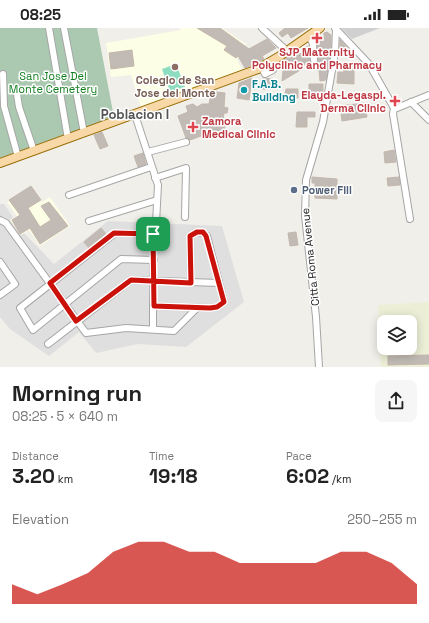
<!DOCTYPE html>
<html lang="en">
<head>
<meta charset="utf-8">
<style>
  :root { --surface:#fff; --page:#f6f6f6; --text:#222; --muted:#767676; --accent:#ca110a }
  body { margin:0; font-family:"Space Grotesk",sans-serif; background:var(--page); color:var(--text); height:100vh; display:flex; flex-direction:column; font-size:15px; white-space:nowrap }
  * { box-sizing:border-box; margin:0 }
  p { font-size:13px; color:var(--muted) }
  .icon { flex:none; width:22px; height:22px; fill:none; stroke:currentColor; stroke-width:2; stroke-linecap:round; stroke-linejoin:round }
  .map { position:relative; height:339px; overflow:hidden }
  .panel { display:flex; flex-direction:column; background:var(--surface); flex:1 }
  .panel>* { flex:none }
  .buttons { position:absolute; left:377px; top:287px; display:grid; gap:8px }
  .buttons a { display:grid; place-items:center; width:40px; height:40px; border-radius:8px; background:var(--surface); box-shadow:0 2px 10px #0003; font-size:20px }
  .pin { position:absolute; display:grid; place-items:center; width:34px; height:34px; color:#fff; margin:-17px; border-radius:8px; box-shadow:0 2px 6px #0006 }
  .round { display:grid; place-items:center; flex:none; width:42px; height:42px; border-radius:8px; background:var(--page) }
  .headline { display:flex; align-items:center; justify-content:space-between; height:68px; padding:0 12px }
  h1 { font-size:22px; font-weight:600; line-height:30px }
  .metrics { display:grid; grid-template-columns:repeat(3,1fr); gap:6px; height:68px; padding:4px 12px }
  .metrics div { display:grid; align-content:center }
  .metrics b { font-size:20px; font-weight:600 }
  .metrics small { font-size:11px; font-weight:400 }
  .metrics p { font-size:11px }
  .chart { height:112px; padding:8px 12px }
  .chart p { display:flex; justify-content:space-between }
  .chart svg { width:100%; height:72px; margin-top:4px; fill:var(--accent); opacity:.7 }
  .status { display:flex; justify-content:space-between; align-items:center; height:28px; padding:0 20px; background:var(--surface); direction:ltr }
  .status svg { height:11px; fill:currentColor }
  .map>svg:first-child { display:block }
  .residential { fill:#e0dfdf }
  .education { fill:#fdfee6 }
  .religious { fill:#d0d0d0 }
  .farmland { fill:#ecefd6; fill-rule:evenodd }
  .cemetery { fill:#abc9b1 }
  .pitch { fill:#8cdcc0 }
  .building { fill:#c2bbb5; stroke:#c3b7ac }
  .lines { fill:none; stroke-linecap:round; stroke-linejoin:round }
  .minor-casing { stroke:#a6a6a6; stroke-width:8 }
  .major-casing { stroke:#986e07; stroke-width:10 }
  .minor { stroke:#fff; stroke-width:6 }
  .major { stroke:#f8d8a7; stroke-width:8 }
  .route-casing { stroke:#fff; stroke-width:8 }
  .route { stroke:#ca110a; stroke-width:5 }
  .health-dot { fill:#e0444e; stroke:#fff; stroke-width:1.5 }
  .education-dot { fill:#8d6e63; stroke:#fff; stroke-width:1.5 }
  .culture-dot { fill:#0f9aa8; stroke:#fff; stroke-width:1.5 }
  .service-dot { fill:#5c6f8a; stroke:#fff; stroke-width:1.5 }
  .labels { text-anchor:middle; stroke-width:3; stroke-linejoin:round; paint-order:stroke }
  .health-label { font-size:11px; font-weight:bold; fill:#be3a42; stroke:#fff }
  .park-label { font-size:11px; fill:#117e1f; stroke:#fff }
  .education-label { font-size:11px; font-weight:bold; fill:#785e54; stroke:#fff }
  .culture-label { font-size:11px; font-weight:bold; fill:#0d838f; stroke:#fff; text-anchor:start }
  .service-label { font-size:11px; font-weight:bold; fill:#4e5e75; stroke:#fff; text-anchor:start }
  .street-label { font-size:11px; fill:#222; stroke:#fff }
  .quarter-label { font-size:13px; font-weight:bold; fill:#555; stroke:#fff }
</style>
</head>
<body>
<div class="status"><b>08:25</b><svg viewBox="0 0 49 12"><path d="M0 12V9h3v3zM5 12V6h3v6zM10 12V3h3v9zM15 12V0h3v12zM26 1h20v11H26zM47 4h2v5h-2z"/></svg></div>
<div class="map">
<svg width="429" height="339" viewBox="0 0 429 339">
  <rect width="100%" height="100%" fill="#f1efe9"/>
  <polygon class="residential" points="0,176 4,176 24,205 54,236 108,193 222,198 244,274 186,319 138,316 96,325 79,304 49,328 10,301 0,289"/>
  <g class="education">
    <polygon points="179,0 222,0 246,16 237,31 243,44 141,79 131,47 111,49 106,15 181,2"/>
    <polygon points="31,158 42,174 50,169 70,198 40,218 29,202 21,207 10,192 17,188 7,174"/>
  </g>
  <polygon class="religious" points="341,0 380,0 352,11"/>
  <path class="farmland" d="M429,274v65h-48l-3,-62zM384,294h26v26h-26z"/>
  <polygon class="cemetery" points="0,0 97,0 114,89 0,130"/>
  <polygon class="pitch" points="176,36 185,59 170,64 162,41"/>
  <g class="building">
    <polygon points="197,0 220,0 249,21 267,11 276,20 262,28 264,31 245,40 238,28 236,30 224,22 227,18"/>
    <polygon points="285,0 308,0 291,10 288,5 282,9 279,5"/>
    <polygon points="327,4 331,7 331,25 326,52 320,53 319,42 316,42 316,37 302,37 302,41 282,53 284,32 293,25 303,26 303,20 309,18 310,34 312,36 317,35 318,32 317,16 315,10 324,7 324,5"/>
    <polygon points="340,12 350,23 346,29 340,24"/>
    <polygon points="132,22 134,38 111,41 109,25"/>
    <polygon points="344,37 354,37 354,56 337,55 338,44 344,44"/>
    <polygon points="252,50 249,72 237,70 239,55"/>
    <polygon points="263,50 273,51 272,59 267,61 262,61"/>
    <polygon points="309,56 323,56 323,65 320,65 320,69 309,69"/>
    <polygon points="286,61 298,61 298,70 284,70"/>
    <polygon points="216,64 225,65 224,79 228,80 227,85 224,85 222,97 225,98 223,109 203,106 201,108 190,112 186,110 178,88 188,84 186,78 193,76 197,79 202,76 209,76 211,66"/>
    <polygon points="365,75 367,89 342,93 340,78"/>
    <polygon points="297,84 315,84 315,89 307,89 307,99 296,99"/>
    <polygon points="102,104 108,118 100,121 94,107"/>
    <polygon points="394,122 396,134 385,135 384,124"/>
    <polygon points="143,125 146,136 138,139 134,128"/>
    <polygon points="312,149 337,151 337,171 315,170 315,155 312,155"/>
    <polygon points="399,149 400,157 388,158 387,150"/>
    <polygon points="31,158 41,172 28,180 40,199 51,192 41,178 49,174 68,198 40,216 30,200 20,206 12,192 20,187 9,172"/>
    <polygon points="101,200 106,206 89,220 84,214"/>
    <polygon points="296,204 298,217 290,218 288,205"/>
    <polygon points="429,327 429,336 388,337 388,328"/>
  </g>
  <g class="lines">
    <g class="minor-casing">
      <g id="minor">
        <polyline points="49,0 68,111"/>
        <polyline points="64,0 84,105"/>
        <polyline points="262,0 287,23"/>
        <polyline points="335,0 369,36 394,80"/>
        <polyline points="309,8 313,16 314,32"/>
        <polyline points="261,39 265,46 273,42 274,40 270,34"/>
        <polyline points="3,46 4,78 18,129"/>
        <polyline points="17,66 19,79 34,123"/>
        <polyline points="411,74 429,92"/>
        <polyline points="394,80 393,86 410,191"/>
        <polyline points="394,80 397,80 429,67"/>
        <polyline points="135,87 158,157 156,195 153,206 153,301"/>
        <polyline points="148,124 186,114"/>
        <polyline points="155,150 186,140 185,189"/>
        <polyline points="69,167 151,139"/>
        <polyline points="0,192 6,195 86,305 126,300 174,303 197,280"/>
        <polyline points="89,193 157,172"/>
        <polyline points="153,206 115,205 20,280 33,302 121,231 154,232"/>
        <polyline points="0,234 15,256 0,267"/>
        <polyline points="154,278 210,280 217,279 224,274 207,208 203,205 197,204 190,208 191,255"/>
        <polyline points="48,316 131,252 219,255"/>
        <polyline points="319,339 316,289 305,188 306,152 323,94 335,25 336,1"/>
      </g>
    </g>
    <g class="major-casing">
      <polyline id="major" points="0,135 258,41 280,28 320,0"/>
    </g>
    <use href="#minor" class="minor"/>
    <use href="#major" class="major"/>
  </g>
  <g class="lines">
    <g class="route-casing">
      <polyline id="route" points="153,206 114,205 50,255 76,293 131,252 191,255 190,208 197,204 203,204 206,208 224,274 217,279 210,280 154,278 153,206"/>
    </g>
    <use href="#route" class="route"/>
  </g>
  <g class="health-dot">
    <path d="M315 4h4v4h4v4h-4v4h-4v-4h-4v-4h4z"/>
    <path d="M393 67h4v4h4v4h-4v4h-4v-4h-4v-4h4z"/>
    <path d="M191 93h4v4h4v4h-4v4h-4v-4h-4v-4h4z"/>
  </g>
  <circle class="education-dot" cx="175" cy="39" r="4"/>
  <circle class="culture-dot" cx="244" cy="62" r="4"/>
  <circle class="service-dot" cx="294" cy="162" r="4"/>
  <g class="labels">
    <g class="health-label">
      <text x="317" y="28">SJP Maternity<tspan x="317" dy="13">Polyclinic and Pharmacy</tspan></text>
      <text x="386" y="71" text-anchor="end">Elayda-Legaspi.<tspan x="386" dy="13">Derma Clinic</tspan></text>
      <text x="202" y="97" text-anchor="start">Zamora<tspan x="202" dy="13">Medical Clinic</tspan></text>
    </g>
    <g class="park-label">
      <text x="53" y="52">San Jose Del<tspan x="53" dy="13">Monte Cemetery</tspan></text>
    </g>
    <g class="education-label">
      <text x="175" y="56">Colegio de San<tspan x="175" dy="13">Jose del Monte</tspan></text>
    </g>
    <g class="culture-label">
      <text x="252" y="60">F.A.B.<tspan x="252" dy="13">Building</tspan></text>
    </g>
    <g class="service-label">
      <text x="302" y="166">Power Fill</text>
    </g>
    <g class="street-label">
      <text transform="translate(310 229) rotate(-96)" y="4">Citta Roma Avenue</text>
    </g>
    <g class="quarter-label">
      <text x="135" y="91">Poblacion I</text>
    </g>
  </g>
</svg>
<div class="buttons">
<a><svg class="icon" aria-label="layers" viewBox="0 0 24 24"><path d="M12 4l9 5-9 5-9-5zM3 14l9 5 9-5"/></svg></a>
</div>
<div class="pin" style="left:153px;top:206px;background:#1e9e55"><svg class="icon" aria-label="arrive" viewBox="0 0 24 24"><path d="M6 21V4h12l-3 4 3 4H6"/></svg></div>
</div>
<section class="panel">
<div class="headline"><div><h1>Morning run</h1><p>08:25 · 5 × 640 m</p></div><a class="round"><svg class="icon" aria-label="share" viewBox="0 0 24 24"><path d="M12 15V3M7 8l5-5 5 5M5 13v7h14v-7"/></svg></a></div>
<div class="metrics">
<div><p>Distance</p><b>3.20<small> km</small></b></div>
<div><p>Time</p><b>19:18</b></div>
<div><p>Pace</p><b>6:02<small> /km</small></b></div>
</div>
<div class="chart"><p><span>Elevation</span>250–255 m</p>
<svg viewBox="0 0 160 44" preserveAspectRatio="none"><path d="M0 44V32L10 38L20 32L30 25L40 12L50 6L60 6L70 12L80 12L90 19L100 19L110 19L120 19L130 12L140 12L150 19L160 32V44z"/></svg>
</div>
</section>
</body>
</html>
